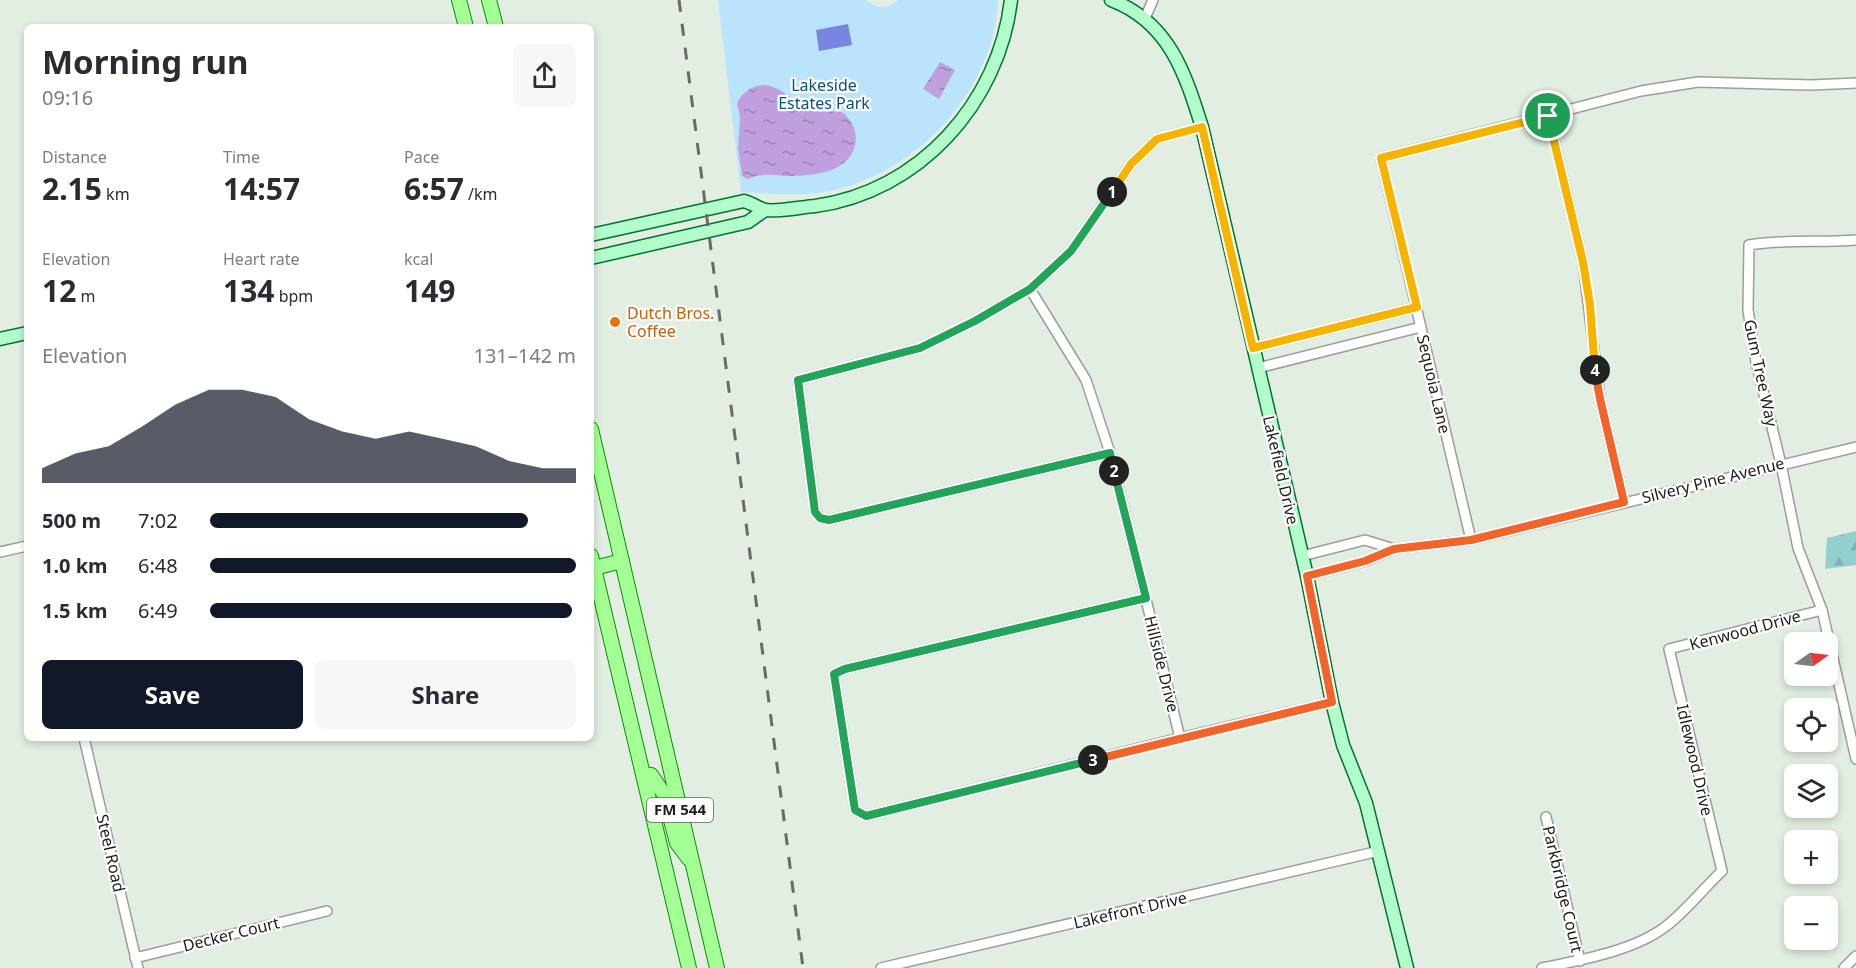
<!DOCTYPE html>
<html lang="en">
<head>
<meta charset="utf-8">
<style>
  :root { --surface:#fff; --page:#f7f7f7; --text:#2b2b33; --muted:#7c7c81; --accent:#111827 }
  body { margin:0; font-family:"Noto Sans",sans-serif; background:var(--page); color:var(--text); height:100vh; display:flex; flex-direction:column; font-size:22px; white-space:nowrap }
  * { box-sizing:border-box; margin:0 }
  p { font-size:20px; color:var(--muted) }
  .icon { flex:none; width:33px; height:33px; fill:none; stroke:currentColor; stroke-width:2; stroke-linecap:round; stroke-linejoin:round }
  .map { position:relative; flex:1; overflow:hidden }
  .panel { position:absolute; left:24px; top:24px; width:570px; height:717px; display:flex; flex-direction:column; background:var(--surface); border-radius:9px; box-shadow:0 3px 9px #0003 }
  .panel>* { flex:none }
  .needle { width:39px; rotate:76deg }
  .controls { position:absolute; left:1784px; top:632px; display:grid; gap:12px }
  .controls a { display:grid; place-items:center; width:54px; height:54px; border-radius:9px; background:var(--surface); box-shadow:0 3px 9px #0003; font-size:30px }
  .pin { position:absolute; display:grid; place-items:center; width:51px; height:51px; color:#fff; margin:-26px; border:3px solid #fff; border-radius:50%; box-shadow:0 2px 6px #0007 }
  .km { position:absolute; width:30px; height:30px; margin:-15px; border-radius:50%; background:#222; color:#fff; font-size:16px; line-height:30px; text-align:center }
  .round { display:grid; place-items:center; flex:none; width:63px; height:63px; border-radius:9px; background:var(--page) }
  .head { display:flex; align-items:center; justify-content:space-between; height:102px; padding:0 18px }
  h1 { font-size:33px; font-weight:700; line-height:45px }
  .metrics { display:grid; grid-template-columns:repeat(3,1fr); gap:9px; height:102px; padding:6px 18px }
  .metrics div { display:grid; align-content:center }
  .metrics b { font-size:30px; font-weight:700 }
  .metrics small { font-size:16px; font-weight:400 }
  .metrics p { font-size:16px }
  .chart { height:168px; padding:12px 18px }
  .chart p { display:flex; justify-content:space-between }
  .chart svg { width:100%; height:108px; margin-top:6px; fill:var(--accent); opacity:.7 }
  .action { display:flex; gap:12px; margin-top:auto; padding:12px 18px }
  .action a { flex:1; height:69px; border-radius:9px; background:var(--accent); color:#fff; font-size:24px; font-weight:700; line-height:69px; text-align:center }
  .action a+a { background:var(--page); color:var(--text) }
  ul { padding:0 18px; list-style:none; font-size:20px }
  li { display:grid; grid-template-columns:96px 72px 1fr; align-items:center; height:45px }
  li i { height:15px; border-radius:8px; background:var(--accent) }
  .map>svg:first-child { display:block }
  .forest { fill:url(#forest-firs) }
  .park { fill:#bae4fb }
  .pitch { fill:#7a85e1 }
  .water { fill:url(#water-ripples) }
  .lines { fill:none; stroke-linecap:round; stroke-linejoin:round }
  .street-casing { stroke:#9d9d9d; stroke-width:12 }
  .secondary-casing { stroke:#00752e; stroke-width:15 }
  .primary-casing { stroke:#079300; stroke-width:16 }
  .street { stroke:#fff; stroke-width:9 }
  .secondary { stroke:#b1fcca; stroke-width:12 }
  .primary { stroke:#a4ff94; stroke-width:14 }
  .rail { stroke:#6a6a6a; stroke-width:3; stroke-dasharray:12 12; stroke-linecap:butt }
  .split-1-casing { stroke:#fff; stroke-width:12 }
  .split-2-casing { stroke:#fff; stroke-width:12 }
  .split-3-casing { stroke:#fff; stroke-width:12 }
  .split-4-casing { stroke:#fff; stroke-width:12 }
  .split-5-casing { stroke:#fff; stroke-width:12 }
  .split-1 { stroke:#f5b400; stroke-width:8 }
  .split-2 { stroke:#22a559; stroke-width:8 }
  .split-3 { stroke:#22a559; stroke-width:8 }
  .split-4 { stroke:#f0652b; stroke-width:8 }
  .split-5 { stroke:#f5b400; stroke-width:8 }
  .food-dot { fill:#e8710a; stroke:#fff; stroke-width:2 }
  .labels { text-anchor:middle; stroke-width:4.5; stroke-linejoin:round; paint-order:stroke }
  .shield { fill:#fff; stroke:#606060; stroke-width:1.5 }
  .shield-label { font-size:15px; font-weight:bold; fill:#1c1c1c }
  .park-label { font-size:16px; fill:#07517d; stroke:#fff }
  .food-label { font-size:16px; fill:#c56008; stroke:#fff; text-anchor:start }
  .street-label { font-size:16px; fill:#1c1c1c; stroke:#fff }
</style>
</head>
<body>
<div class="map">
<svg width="1856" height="968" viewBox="0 0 1856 968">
  <defs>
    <pattern id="forest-firs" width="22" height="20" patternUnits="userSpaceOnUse" patternTransform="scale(1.5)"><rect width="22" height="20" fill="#93cfcf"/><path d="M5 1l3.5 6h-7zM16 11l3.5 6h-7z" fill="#7eb1b1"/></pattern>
    <pattern id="water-ripples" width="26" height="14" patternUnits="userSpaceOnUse" patternTransform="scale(1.5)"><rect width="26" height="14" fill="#bf9fde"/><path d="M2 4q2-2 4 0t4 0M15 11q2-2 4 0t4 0" fill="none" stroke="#9a81b3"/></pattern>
  </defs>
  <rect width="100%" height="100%" fill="#e1eee1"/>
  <polygon class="forest" points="1856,531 1856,565 1825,569 1827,538"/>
  <path class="park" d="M718,0h148c11,9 20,10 32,0h99l1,2c-5,97 -96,186 -192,192 -21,1 -44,-1 -65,-2z"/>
  <polygon class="pitch" points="848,24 852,45 819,51 816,30"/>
  <g class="water">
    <polygon points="940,62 955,70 939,99 923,89"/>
    <path d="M765,85c22,4 25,17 43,25 11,4 22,0 34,2 10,9 16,19 13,33 -6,29 -45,31 -70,31 -12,-1 -26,-3 -37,3l-6,-3 -4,-28 2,-30 -3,-15c7,-12 14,-17 28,-18z"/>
  </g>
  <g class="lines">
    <g class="street-casing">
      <g id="street">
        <polyline points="1145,18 1153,0"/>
        <polyline points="1548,115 1583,262 1600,399 1624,502"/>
        <path d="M1856,240c-36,3 -71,-1 -107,5l-1,65 8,52 25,102 17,84 24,62 34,149"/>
        <polyline points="1030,289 1086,380 1110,453 1180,738"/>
        <polyline points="1253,348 1417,307"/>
        <polyline points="1258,368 1421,327"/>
        <polyline points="1110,453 829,520 820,518 815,511 798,380 920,348 975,321 1030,289 1071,251 1131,164 1157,139 1202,127"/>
        <polyline points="1471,540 1381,158 1641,91 1698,82 1811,85 1856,83"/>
        <polyline points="1394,549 1471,540 1856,447"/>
        <polyline points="0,552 27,546"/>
        <polyline points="1302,556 1365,540 1394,549 1366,561 1307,576"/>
        <polyline points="1146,598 845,669 834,674 855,810 866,816 1180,738 1332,702"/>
        <polyline points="84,738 138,968"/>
        <polyline points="1546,817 1580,961"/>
        <polyline points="135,958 327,911"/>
        <polyline points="881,968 1379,851"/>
        <path d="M1542,968c39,-8 91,-17 123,-41 18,-13 40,-40 57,-56l-53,-222 153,-39"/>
        <polyline points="1844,968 1856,956"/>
      </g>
    </g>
    <g class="secondary-casing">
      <g id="secondary">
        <path d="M1111,0c58,22 74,73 91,127l105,449 25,126 11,43 23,58 41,165"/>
        <path d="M591,235l153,-34c7,2 15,7 21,9 13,2 37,-3 50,-4 104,-14 184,-103 196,-206"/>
        <polyline points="591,258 748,222 765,210"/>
        <polyline points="0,339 27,333"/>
      </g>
    </g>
    <g class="primary-casing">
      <g id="primary">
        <polyline points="459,0 466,27"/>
        <polyline points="489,0 496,27"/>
        <polyline points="591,429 717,968"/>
        <polyline points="591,556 689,968"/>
        <polyline points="594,568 622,561"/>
        <polyline points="644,775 651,775 664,794 677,843 689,859"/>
      </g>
    </g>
    <use href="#street" class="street"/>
    <use href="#secondary" class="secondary"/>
    <use href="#primary" class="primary"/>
    <polyline class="rail" points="679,0 803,968"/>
  </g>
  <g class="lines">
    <g class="split-1-casing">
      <polyline id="split-1" points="1112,192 1131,164 1157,139 1202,127 1253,348 1417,307 1381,158 1548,116"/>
    </g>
    <g class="split-2-casing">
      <polyline id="split-2" points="1112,192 1071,251 1030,289 975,321 920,348 798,380 815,512 820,518 829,520 1110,453 1114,471"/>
    </g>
    <g class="split-3-casing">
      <polyline id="split-3" points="1093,760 866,816 855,810 834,674 845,669 1146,598 1114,471"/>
    </g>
    <g class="split-4-casing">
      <polyline id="split-4" points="1093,760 1332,702 1307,576 1365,561 1394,549 1471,540 1624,502 1600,399 1595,370"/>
    </g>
    <g class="split-5-casing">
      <polyline id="split-5" points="1548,116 1583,262 1590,305 1595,370"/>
    </g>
    <use href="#split-1" class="split-1"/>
    <use href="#split-2" class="split-2"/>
    <use href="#split-3" class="split-3"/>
    <use href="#split-4" class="split-4"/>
    <use href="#split-5" class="split-5"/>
  </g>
  <circle class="food-dot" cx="615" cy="322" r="6"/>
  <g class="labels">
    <rect class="shield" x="647" y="798" width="66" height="24" rx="4.5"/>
    <g class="shield-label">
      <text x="680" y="815">FM 544</text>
    </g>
    <g class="park-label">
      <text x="824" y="91">Lakeside<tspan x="824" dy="18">Estates Park</tspan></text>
    </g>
    <g class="food-label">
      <text x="627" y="319">Dutch Bros.<tspan x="627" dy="18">Coffee</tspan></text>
    </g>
    <g class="street-label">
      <text transform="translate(1761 373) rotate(78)" y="6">Gum Tree Way</text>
      <text transform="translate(1434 384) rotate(77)" y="6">Sequoia Lane</text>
      <text transform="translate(1281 470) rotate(77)" y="6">Lakefield Drive</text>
      <text transform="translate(1713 480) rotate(-14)" y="6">Silvery Pine Avenue</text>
      <text transform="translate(1745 630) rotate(-15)" y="6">Kenwood Drive</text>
      <text transform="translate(1162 664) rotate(76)" y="6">Hillside Drive</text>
      <text transform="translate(1695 760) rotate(77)" y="6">Idlewood Drive</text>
      <text transform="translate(111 853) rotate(77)" y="6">Steel Road</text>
      <text transform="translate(1563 889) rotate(77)" y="6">Parkbridge Court</text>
      <text transform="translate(1130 910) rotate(-13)" y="6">Lakefront Drive</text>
      <text transform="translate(231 934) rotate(-14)" y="6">Decker Court</text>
    </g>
  </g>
</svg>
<div class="controls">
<a><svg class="needle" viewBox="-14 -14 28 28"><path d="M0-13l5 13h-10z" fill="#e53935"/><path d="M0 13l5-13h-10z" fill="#7c7c81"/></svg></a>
<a><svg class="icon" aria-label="locate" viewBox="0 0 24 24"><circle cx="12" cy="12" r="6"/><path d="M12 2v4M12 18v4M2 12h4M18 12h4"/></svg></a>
<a><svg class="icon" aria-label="layers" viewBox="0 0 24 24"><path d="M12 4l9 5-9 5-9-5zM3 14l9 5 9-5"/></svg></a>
<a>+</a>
<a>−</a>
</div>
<div class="pin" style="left:1548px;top:116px;background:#1e9e55"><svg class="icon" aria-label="arrive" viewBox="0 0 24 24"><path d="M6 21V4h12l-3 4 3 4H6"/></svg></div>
<b class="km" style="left:1112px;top:192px">1</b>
<b class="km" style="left:1114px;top:471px">2</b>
<b class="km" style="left:1093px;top:760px">3</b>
<b class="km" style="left:1595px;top:370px">4</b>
<section class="panel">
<div class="head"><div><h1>Morning run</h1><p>09:16</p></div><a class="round"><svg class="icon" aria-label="share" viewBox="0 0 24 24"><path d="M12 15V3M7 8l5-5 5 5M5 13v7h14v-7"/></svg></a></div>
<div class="metrics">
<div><p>Distance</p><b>2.15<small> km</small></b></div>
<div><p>Time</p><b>14:57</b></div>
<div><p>Pace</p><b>6:57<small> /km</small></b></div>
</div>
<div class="metrics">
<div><p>Elevation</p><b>12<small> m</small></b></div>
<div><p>Heart rate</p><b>134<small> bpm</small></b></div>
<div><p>kcal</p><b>149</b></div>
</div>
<div class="chart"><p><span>Elevation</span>131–142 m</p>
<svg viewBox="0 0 160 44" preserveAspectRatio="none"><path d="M0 44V38L10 32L20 29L30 21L40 12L50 6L60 6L70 9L80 18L90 23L100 26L110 23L120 26L130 29L140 35L150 38L160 38V44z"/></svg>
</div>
<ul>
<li><b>500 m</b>7:02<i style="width:87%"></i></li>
<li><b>1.0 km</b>6:48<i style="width:100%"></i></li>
<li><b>1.5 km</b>6:49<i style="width:99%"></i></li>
</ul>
<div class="action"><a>Save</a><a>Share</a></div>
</section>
</div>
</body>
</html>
